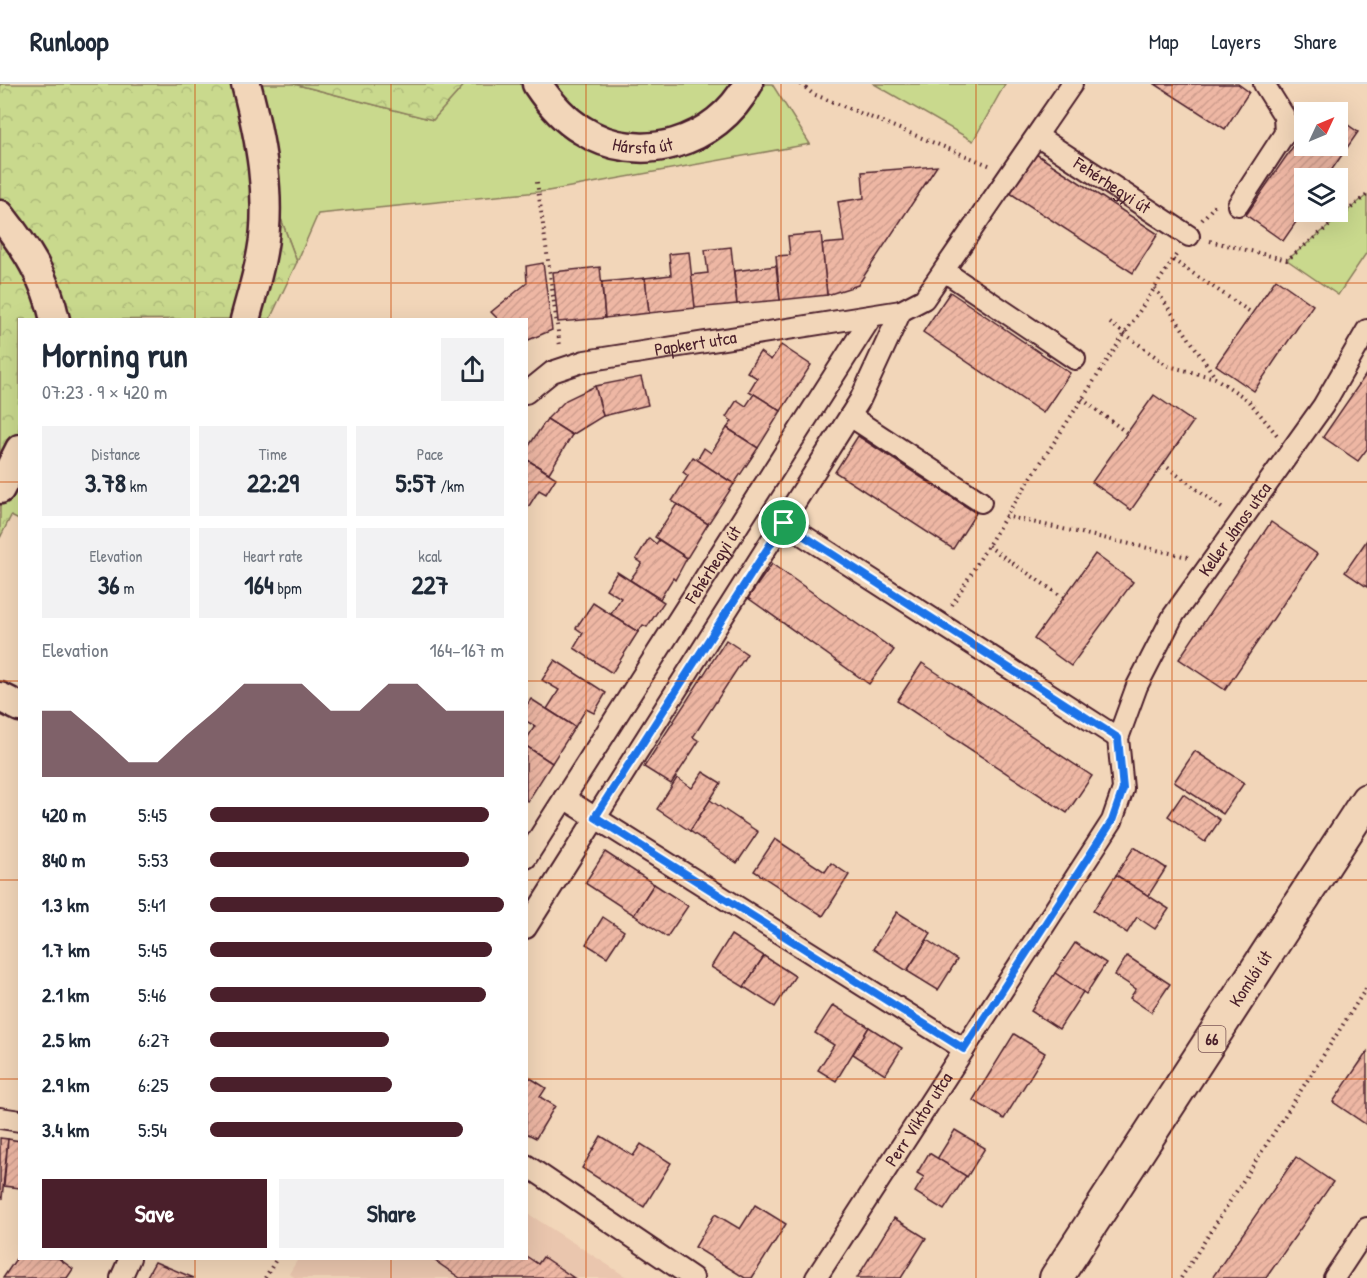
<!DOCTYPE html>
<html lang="en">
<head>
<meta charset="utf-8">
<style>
  :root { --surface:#fff; --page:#f2f2f3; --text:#1f2937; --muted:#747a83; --line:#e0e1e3; --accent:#4a1f2b }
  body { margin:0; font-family:"Patrick Hand",sans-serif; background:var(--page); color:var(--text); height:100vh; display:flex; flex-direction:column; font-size:22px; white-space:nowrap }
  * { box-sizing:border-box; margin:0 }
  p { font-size:20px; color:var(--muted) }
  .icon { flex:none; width:33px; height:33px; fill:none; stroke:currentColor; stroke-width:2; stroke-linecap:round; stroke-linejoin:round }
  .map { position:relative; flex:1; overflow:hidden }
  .sheet { position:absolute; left:18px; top:234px; width:510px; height:942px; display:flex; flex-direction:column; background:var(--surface); border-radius:0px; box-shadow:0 6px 24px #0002 }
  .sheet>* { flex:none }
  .needle { width:39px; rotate:46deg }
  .fabs { position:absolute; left:1294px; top:18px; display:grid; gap:12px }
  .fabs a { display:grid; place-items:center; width:54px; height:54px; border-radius:0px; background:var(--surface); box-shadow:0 6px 24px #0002; font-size:30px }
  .pin { position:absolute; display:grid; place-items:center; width:51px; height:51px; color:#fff; margin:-26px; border:3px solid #fff; border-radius:50%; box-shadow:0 2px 6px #0007 }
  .round { display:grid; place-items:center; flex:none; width:63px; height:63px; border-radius:0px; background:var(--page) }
  .overview { display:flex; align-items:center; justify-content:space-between; height:102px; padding:0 24px }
  h1 { font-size:33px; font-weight:700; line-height:45px }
  .stats { display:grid; grid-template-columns:repeat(3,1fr); gap:9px; height:102px; padding:6px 24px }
  .stats div { display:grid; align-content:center; border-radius:0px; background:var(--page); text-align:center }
  .stats b { font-size:26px; font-weight:700 }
  .stats small { font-size:16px; font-weight:400 }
  .stats p { font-size:16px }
  .chart { height:168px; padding:12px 24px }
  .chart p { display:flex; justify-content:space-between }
  .chart svg { width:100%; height:108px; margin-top:6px; fill:var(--accent); opacity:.7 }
  .button { display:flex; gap:12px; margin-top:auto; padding:12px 24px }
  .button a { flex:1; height:69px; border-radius:0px; background:var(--accent); color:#fff; font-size:24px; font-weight:700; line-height:69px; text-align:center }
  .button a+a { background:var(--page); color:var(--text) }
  ul { padding:0 24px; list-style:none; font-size:20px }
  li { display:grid; grid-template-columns:96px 72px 1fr; align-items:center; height:45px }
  li i { height:15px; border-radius:8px; background:var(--accent) }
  header { display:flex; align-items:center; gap:36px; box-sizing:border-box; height:84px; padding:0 30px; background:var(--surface); border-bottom:2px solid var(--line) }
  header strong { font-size:28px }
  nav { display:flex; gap:33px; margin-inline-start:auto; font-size:21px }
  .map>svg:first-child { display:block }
  .built { fill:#eac6ae }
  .green { fill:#c9d98d; stroke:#8a7c5c; stroke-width:1.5 }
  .forest { fill:url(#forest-crowns); stroke:#8a7c5c; stroke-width:1.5 }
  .building { fill:url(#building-hatch); stroke:#4a1f2b; stroke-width:1.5 }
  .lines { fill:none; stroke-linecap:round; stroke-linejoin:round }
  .street-casing { stroke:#4a1f2b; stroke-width:24 }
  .secondary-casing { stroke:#4a1f2b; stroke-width:33 }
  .primary-casing { stroke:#4a1f2b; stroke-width:36 }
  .path { stroke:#4a1f2b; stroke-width:4; stroke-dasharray:1.5 4.5; stroke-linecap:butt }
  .street { stroke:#f2d6b9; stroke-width:20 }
  .secondary { stroke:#f2d6b9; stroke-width:28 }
  .primary { stroke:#f2d6b9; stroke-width:32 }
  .route-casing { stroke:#fff; stroke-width:12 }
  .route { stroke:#1a73e8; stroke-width:8 }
  .grid { fill:none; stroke:#d05011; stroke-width:1.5; stroke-opacity:0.55 }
  .labels { text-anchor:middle; stroke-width:6; stroke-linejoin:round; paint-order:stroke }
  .shield { fill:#f2d6b9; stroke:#7c5656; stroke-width:1.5 }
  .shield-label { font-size:16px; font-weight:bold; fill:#4a1f2b }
  .street-label { font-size:18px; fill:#4a1f2b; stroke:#f2d6b9 }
</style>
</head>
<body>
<header>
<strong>Runloop</strong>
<nav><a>Map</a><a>Layers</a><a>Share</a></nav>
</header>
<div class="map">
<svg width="1367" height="1194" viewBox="0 0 1367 1194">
  <defs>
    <pattern id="forest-crowns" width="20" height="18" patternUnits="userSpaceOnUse" patternTransform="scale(1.5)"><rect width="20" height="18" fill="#c9d98d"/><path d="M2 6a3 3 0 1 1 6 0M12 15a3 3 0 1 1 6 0" fill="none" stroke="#aeba7a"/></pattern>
    <pattern id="building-hatch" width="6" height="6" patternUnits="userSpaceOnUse" patternTransform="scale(1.5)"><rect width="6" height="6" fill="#eeb7a4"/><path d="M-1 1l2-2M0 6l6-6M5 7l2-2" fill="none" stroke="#ce9d8d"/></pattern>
  </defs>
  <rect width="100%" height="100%" fill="#f2d6b9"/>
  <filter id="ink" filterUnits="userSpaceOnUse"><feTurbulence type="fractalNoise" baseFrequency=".0167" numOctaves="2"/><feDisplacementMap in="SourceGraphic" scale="12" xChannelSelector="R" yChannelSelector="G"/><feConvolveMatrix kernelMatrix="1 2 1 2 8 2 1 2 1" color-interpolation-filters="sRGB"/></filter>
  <g filter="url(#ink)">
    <polygon class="built" points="527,1129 628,1194 296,1194 289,1190 298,1175 526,1174"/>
    <g class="green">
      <polygon points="231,0 294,0 433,36 465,0 772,0 810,60 548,107 318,130 297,178"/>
      <polygon points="874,0 1005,0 973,57"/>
      <polygon points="1367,111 1367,168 1338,211 1287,176"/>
    </g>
    <g class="forest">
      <polygon points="0,0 231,0 297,178 270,235 20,236 19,436 11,432 0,454"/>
      <polygon points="294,0 465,0 433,36"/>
    </g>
    <g class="building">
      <polygon points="1155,0 1238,0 1249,8 1225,45"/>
      <polygon points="1338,34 1358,48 1326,94 1305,94 1305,125 1283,157 1246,131 1305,45 1305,62 1338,62"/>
      <polygon points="1036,70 1158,150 1133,189 1010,109"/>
      <polygon points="937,82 858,201 827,211 822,160 844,158 838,118 864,114 862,88"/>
      <polygon points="821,149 827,211 780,216 776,172 790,171 788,152"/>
      <polygon points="731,163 737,220 695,224 691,191 708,189 705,166"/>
      <polygon points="689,168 695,224 649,229 645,194 671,191 669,170"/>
      <polygon points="543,179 552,246 526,257 526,236 499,236 491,228 527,199 526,182"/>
      <polygon points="776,182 780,216 737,220 734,187"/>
      <polygon points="600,183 605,234 558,238 553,188"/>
      <polygon points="645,194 649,229 605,234 602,198"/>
      <polygon points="1276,195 1313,221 1254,307 1216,281"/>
      <polygon points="950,208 1070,289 1043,329 923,248"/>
      <polygon points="781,261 811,281 781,327 749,307 757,294 747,288 760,268 771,276"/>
      <polygon points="1367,289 1367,365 1358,377 1323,353"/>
      <polygon points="641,293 648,321 603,332 595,302"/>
      <polygon points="595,302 603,332 572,351 547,335 566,316"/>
      <polygon points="754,310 781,327 758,364 727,344 732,337 726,333 737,316 746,322"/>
      <polygon points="1154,311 1193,338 1131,426 1092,398"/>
      <polygon points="547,335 572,351 549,389 526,375 526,366"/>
      <polygon points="727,344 758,364 734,400 697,376 704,364 711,369"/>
      <polygon points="858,352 976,429 953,465 835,388"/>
      <polygon points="693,373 734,400 708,440 672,417 688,392 683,388"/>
      <polygon points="526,375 556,394 546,410 539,406 527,425"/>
      <polygon points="677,420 708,440 687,474 655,453"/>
      <polygon points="1271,438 1317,470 1225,606 1179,575"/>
      <polygon points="649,454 656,460 659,456 687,474 675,496 673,494 660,515 630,496 642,479 636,475"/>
      <polygon points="1367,456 1367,503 1345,488"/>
      <polygon points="1095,470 1133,498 1071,582 1034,555"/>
      <polygon points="772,480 894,566 869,600 748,514"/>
      <polygon points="617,488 664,518 647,543 643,541 638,548 611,530 621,514 606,505"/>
      <polygon points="593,519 638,548 612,589 574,564 583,549 576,544"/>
      <polygon points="726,556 747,570 693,653 699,657 671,700 644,683"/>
      <polygon points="555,576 606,609 594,629 586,625 575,643 547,625 559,606 542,596"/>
      <polygon points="922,579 1092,692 1067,729 897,617"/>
      <polygon points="531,615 575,643 552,679 526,662 526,656 535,642 526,637 526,622"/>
      <polygon points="526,662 552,679 528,717 526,716"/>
      <polygon points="1195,667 1244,699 1223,730 1174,698"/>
      <polygon points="703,688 721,699 690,747 657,725 677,694 692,704"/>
      <polygon points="1183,710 1220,736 1205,758 1168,732"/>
      <polygon points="710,716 758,748 737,779 690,747"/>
      <polygon points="775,755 825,788 831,779 849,791 823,832 754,787"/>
      <polygon points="1134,763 1166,784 1148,812 1116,791"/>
      <polygon points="605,768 654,800 634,831 585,799"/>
      <polygon points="1116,791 1169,825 1155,845 1137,833 1127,849 1093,827"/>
      <polygon points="654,800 688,822 667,853 634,831"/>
      <polygon points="897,828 931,849 907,887 873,865"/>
      <polygon points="603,833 624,847 607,873 586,860"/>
      <polygon points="731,851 764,872 744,903 711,883"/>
      <polygon points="927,856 957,876 938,906 907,887"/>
      <polygon points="1075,859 1106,879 1086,910 1055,889"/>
      <polygon points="764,872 795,892 775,923 744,903"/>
      <polygon points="1127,872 1170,900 1151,928 1130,914 1136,905 1115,891"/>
      <polygon points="1055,889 1083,908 1059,945 1031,927"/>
      <polygon points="833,921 869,943 836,997 818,986 834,961 815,949"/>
      <polygon points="869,943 902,964 885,991 853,970"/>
      <polygon points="1014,950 1045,969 1004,1035 973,1016"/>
      <polygon points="1367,968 1367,1041 1333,1018"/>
      <polygon points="529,993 546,1004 540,1013 555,1022 536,1054 526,1049 526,998"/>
      <polygon points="955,1046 985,1064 967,1093 937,1075"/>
      <polygon points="601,1052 633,1072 641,1060 671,1079 644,1123 582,1084"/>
      <polygon points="0,1054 8,1055 2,1114 0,1113"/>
      <polygon points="8,1055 20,1057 20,1104 4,1102"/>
      <polygon points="929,1069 966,1092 944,1126 915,1108 924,1093 917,1089"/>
      <polygon points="1296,1073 1333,1098 1266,1194 1212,1194"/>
      <polygon points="755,1121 786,1140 752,1194 745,1194 695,1163 715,1130 740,1145"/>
      <polygon points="894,1134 926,1154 901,1194 857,1194"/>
      <polygon points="20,1169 20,1174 58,1174 73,1185 67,1194 3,1194"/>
      <polygon points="526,1172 538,1180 543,1173 574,1194 460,1194 431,1174 526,1174"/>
      <polygon points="155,1178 194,1194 146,1194"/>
    </g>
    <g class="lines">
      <g class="street-casing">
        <g id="street">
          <path id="s1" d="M1037,52l152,100"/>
          <polyline points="1238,121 1285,49 1284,32 1264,0"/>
          <polyline points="944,187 1075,275"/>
          <path id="s2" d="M526,309l26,-21 33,-11 316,-50 23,-12 148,-215"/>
          <polyline points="850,332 981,418"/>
          <polyline points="784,439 1118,654"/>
          <polyline points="564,714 964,965"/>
          <path id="s3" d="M526,774l346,-542"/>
          <polyline points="526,844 860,316 901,227"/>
          <polyline points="0,1034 20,1037"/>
          <polyline points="526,1081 693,1194"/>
          <polyline points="121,1194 130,1174"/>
          <path id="s4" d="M816,1194l296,-457 11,-32 -5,-51 19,-52 36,-70 150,-210 44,-76"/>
          <polyline points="1334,1194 1367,1144"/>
        </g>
      </g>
      <g class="secondary-casing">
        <g id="secondary">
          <path id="s5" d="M537,0c12,18 26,35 45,46 57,37 135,13 166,-46"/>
          <path d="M0,131c26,33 46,63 55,105"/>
          <path d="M245,236c6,-23 13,-45 17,-68 10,-55 -2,-115 -16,-168"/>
          <polyline points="0,405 20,365"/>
          <polyline points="0,613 20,623"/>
        </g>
      </g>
      <g class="primary-casing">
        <g id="primary">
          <path id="s6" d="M1056,1194l311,-478"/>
        </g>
      </g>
      <g class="path">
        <polyline points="801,0 813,10 991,82"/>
        <polyline points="537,98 560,262"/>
        <polyline points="1202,136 1217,119"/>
        <polyline points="1210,157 1287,176 1367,111"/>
        <polyline points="1173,176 1252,229"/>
        <polyline points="1155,204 1215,293"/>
        <polyline points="1110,239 1168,282 1215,294 1248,316 1277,351"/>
        <polyline points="1082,315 1127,349"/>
        <polyline points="1163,380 1223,425"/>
        <polyline points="1005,432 1188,473"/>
        <polyline points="988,462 1064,514"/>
        <polyline points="952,521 1006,432 1178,168"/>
        <polyline points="265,1194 277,1174"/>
        <polyline points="1181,1194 1367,903"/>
      </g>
      <use href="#street" class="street"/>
      <use href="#secondary" class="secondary"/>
      <use href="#primary" class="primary"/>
    </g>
  </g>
  <g class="lines" filter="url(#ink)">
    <g class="route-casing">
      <polygon id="route" points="784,439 1118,654 1123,705 1112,737 964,965 595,733"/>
    </g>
    <use href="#route" class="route"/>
  </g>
  <path class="grid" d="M195,0v236M391,0v236M586,0v1194M781,0v1194M976,0v1194M1172,0v1194M0,199h1367M0,398h20M526,398h841M0,597h20M526,597h841M0,796h20M526,796h841M0,995h20M526,995h841M195,1174v20M391,1174v20"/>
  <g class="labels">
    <rect class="shield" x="1198.5" y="942" width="27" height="26" rx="4.5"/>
    <g class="shield-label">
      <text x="1212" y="961">66</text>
    </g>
    <g class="street-label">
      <text dy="6" stroke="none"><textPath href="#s5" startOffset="129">Hársfa út</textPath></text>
      <text dy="6" stroke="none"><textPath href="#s1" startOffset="90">Fehérhegyi út</textPath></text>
      <text dy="6" stroke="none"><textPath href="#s2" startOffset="180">Papkert utca</textPath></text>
      <text dy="6" stroke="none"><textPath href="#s4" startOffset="870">Keller János utca</textPath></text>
      <text dy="6" stroke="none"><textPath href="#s3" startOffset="348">Fehérhegyi út</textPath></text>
      <text dy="6" stroke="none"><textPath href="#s6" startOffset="357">Komlói út</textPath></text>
      <text dy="6" stroke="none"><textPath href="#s4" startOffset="189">Perr Viktor utca</textPath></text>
    </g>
  </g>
</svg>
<div class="fabs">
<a><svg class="needle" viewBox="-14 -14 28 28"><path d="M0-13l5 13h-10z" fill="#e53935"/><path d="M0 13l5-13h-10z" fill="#747a83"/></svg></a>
<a><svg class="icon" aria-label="layers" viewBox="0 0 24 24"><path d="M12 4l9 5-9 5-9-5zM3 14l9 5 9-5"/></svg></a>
</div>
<div class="pin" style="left:784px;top:439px;background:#1e9e55"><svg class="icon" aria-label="arrive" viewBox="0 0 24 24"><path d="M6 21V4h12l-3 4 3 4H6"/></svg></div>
<section class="sheet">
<div class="overview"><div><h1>Morning run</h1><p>07:23 · 9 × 420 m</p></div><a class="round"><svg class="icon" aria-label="share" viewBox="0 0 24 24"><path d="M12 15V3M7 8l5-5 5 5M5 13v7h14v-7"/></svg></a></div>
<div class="stats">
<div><p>Distance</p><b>3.78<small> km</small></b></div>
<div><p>Time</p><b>22:29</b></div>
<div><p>Pace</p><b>5:57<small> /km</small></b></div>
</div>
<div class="stats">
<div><p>Elevation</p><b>36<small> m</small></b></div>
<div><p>Heart rate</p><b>164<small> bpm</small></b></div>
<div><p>kcal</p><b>227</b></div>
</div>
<div class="chart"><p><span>Elevation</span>164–167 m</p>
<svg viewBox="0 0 160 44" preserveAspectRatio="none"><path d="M0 44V17L10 17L20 27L30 38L40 38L50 27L60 17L70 6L80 6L90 6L100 17L110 17L120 6L130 6L140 17L150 17L160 17V44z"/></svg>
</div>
<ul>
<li><b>420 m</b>5:45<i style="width:95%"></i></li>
<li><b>840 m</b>5:53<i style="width:88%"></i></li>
<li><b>1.3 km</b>5:41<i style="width:100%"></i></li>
<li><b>1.7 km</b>5:45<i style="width:96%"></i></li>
<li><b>2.1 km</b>5:46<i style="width:94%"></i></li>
<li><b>2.5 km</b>6:27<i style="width:61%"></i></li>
<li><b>2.9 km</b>6:25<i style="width:62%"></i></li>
<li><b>3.4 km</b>5:54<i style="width:86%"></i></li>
</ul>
<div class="button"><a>Save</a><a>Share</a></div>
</section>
</div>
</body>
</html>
